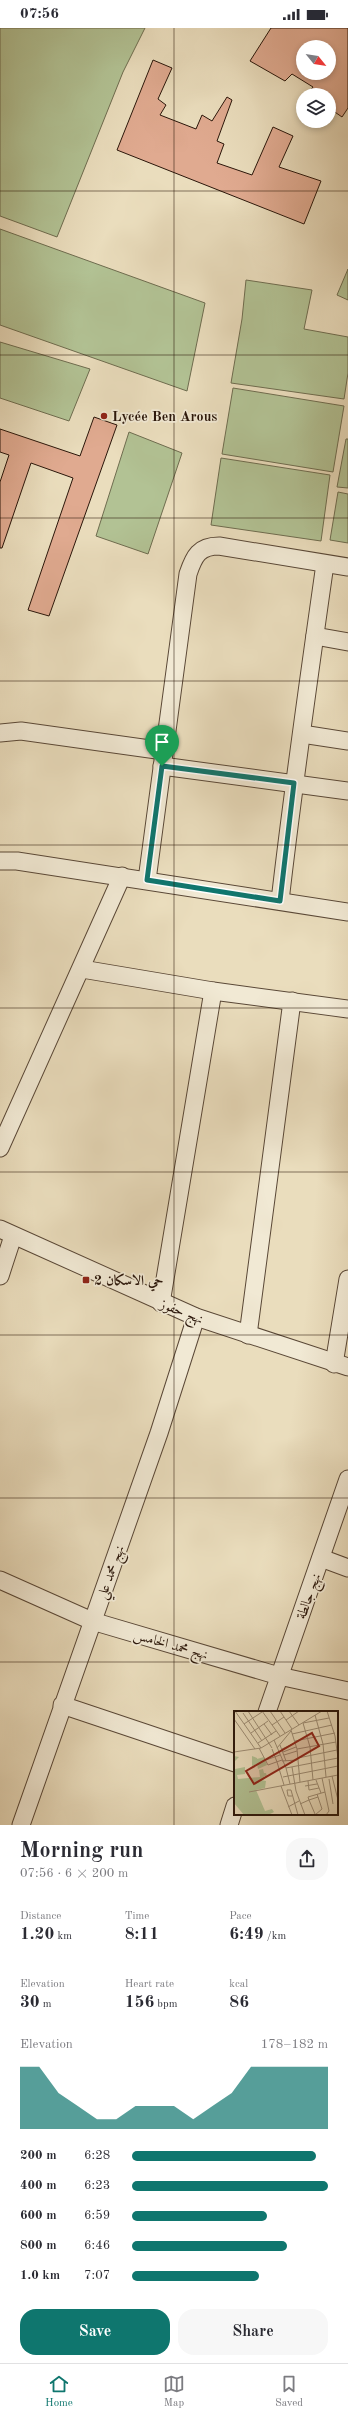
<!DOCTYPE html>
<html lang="en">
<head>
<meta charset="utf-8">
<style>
  :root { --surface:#fff; --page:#f7f7f7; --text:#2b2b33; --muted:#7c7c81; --line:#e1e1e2; --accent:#0f766e }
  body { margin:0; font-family:"Old Standard TT",Amiri,serif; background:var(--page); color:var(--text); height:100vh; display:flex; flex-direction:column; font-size:15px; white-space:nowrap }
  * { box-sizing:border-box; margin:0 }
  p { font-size:13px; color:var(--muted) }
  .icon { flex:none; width:22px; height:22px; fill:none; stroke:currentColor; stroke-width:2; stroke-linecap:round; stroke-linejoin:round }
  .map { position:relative; height:1797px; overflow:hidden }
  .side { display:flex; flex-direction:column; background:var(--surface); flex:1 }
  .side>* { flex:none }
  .needle { width:26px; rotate:120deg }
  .tools { position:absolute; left:296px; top:12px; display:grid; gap:8px }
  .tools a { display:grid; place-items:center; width:40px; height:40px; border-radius:50%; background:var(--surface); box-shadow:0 2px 6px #0003; font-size:20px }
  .pin { position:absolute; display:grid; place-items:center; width:34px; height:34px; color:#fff; margin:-41px -17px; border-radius:50% 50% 50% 0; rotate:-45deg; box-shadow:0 0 4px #0007 }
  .pin .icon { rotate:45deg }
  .round { display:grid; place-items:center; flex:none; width:42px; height:42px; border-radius:16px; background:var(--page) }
  .overview { display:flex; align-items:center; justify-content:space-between; height:68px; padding:0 20px }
  h1 { font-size:22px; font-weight:700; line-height:30px }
  .stats { display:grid; grid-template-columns:repeat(3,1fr); gap:6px; height:68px; padding:4px 20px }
  .stats div { display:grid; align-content:center }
  .stats b { font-size:17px; font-weight:700 }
  .stats small { font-size:11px; font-weight:400 }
  .stats p { font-size:11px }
  .chart { height:112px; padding:8px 20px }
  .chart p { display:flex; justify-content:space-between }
  .chart svg { width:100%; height:72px; margin-top:4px; fill:var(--accent); opacity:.7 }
  .cta { display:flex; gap:8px; margin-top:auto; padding:8px 20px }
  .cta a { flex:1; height:46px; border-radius:16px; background:var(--accent); color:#fff; font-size:16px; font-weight:700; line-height:46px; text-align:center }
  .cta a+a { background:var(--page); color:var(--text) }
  ul { padding:0 20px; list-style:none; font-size:13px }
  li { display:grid; grid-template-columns:64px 48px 1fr; align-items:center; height:30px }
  li i { height:10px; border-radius:5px; background:var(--accent) }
  .status { display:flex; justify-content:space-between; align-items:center; height:28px; padding:0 20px; background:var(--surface); direction:ltr }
  .status svg { height:11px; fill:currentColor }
  .menu { display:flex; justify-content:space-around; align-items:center; height:56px; border-top:1px solid var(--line); background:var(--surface); font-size:11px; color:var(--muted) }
  .menu a { display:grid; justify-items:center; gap:2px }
  .menu .active { color:var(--accent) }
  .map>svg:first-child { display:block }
  .green { fill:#b2c294; stroke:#6e6c4f }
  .building { fill:#e0aa90; stroke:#2a160a; fill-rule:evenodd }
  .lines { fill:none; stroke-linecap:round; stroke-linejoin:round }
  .street-casing { stroke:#5a4837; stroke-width:19 }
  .street { stroke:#f1e9d4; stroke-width:17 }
  .route-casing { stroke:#fff; stroke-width:8 }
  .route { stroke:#0f766e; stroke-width:5 }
  .grid { fill:none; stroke:#2a160a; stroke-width:1; stroke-opacity:0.55 }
  .poi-dot { fill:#8f2418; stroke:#f1e9d4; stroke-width:1.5 }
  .labels { text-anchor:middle; stroke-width:3.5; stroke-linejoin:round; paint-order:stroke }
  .poi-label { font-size:14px; font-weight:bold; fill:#2a160a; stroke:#f1e9d4; text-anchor:start }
  .street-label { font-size:14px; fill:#2a160a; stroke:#f1e9d4 }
  .inset-road { fill:none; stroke:#9d8d75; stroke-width:1 }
  .view { fill:#8f2418; fill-opacity:0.15; stroke:#8f2418; stroke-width:2 }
  .inset-edge { fill:none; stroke:#2a160a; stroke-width:2 }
</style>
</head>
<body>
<div class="status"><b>07:56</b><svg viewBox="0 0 49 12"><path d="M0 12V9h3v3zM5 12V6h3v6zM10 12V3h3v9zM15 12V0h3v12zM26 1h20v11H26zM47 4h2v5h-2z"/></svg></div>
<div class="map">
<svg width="348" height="1797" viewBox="0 0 348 1797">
  <rect width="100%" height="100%" fill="#eaddbd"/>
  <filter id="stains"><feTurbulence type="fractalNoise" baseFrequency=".005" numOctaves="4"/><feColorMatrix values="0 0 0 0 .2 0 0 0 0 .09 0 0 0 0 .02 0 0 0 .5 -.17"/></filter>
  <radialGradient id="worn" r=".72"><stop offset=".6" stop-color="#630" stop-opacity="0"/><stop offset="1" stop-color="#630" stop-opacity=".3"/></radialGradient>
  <g class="green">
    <polygon points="0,0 145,0 123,44 57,209 0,188"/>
    <polygon points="0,201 205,275 187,363 0,297"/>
    <polygon points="348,241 348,272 337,267"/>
    <polygon points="246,252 312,262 304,301 348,309 348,345 344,371 231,355 242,291"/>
    <polygon points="0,314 90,341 69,393 0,370"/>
    <polygon points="233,360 344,378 333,444 222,426"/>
    <polygon points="129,404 182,425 148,526 96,508"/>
    <polygon points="346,411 348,411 348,460 337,459"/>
    <polygon points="221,430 330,447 321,513 211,497"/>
    <polygon points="338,464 348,466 348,515 330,512"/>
  </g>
  <g class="building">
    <path d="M271,0h77v80l-6,9 -13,-9v-13h-22l6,-8 -21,-13 -7,7 -35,-20zM303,19h26v26h-26z"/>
    <polygon points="153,32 172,40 158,71 166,77 160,87 196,101 202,87 212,93 227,69 232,72 217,113 224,116 217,135 252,147 273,99 293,108 279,139 321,153 304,196 117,122"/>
    <polygon points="94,389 117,397 49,588 28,582 73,450 31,435 2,520 0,520 0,454 9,427 0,424 0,401 80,428"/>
  </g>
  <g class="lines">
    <g class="street-casing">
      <g id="street">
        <polyline points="315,608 348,614"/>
        <polyline points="0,705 21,703 164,723"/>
        <polyline points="302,706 348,713"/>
        <polyline points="162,738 348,763"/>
        <polyline points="0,833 17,833 348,884"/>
        <path d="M147,852l41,-306c6,-18 11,-28 31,-28l129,21"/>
        <path d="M280,873c13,-113 29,-225 45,-337"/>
        <polyline points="82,941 213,963 348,981"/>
        <polyline points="0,1120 122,848"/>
        <polyline points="0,1201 196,1289 348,1339"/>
        <polyline points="0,1248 13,1208"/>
        <polyline points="161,1275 213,963"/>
        <polyline points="248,1307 292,973"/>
        <polyline points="334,1336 348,1251"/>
        <polyline points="321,1530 348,1540"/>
        <polyline points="0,1552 92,1593 279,1648 348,1663"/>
        <polyline points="62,1677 235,1735"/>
        <polyline points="267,1684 348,1451"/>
        <polyline points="21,1797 159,1405 196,1289"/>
        <polyline points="229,1797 235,1778"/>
      </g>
    </g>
    <use href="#street" class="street"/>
  </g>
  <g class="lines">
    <g class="route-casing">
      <polygon id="route" points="162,738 294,755 280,873 147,852"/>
    </g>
    <use href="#route" class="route"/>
  </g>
  <path class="grid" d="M174,0v1797M0,163h348M0,327h348M0,490h348M0,653h348M0,817h348M0,980h348M0,1144h348M0,1307h348M0,1470h348M0,1634h348"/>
  <g class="poi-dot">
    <circle cx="104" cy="388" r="4"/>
    <rect x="82" y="1248" width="8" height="8" rx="2"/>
  </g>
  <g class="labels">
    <g class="poi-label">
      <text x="112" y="393">Lycée Ben Arous</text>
      <text x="94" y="1257">حي الاسكان 2</text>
    </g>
    <g class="street-label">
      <text transform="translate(182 1283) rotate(22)" y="5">نهج حفوز</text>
      <text transform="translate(110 1544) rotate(-70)" y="5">نهج محمد علي</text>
      <text transform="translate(308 1568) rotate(-70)" y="5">نهج جالطة</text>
      <text transform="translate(171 1616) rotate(16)" y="5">نهج محمد الخامس</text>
    </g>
  </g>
  <g transform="translate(234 1683)">
    <rect width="104" height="104" fill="#eaddbd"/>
    <path d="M0,45l5,1 -5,5 1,7 10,-2v7l-8,1 1,4 22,-2 -1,-7 4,-1 1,4h2l1,4 -3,-1 1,3 -4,1 5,1 -1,7 -9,2 9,21 7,-2 2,3 -6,3h-24l-10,-12zM18,45l5,2 1,6 -1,-5 7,-2 3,8 -9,4 -1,-5 -5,2z" fill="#b2c294"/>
    <path class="inset-road" d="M1,0l26,37M14,0l24,37M28,0l18,25M36,0l15,22M46,0l12,18M55,0l10,14M93,0l8,25 3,22M9,2l19,28M81,4l8,29 3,33M0,8l21,30M52,9l13,-9M10,13l18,-12M30,13l8,11M38,14l12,-8M57,19l6,19 3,33M17,22l17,-12M58,23l40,-9M40,29l12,28 4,16M61,30l40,-8M24,32l18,-12M46,34l6,16M25,37l9,17 14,-5M43,37l14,-17M38,38l5,13M48,38l13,-6M63,38l39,-7M0,41l27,-4 61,-37M49,41l13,-5M50,44l13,-4M64,47l39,-8M32,49l14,-5M48,50l15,-1M43,51l7,23M58,56l4,24 9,24M52,57l52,-10M98,65l6,24M49,66l55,-11M88,67l7,33 -3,4M95,68l4,25M79,69l-3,-33 -7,-24 26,-5M82,69l5,13M74,70l1,9 10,-2M47,75l11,29M71,75l12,-2M15,81l89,-17M58,85h-4l-1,-6h4l7,25M66,93l9,-4 -1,-3 17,-5M54,96l11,-6M81,103l-6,-14 9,-3M81,104l7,-6 -5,-15"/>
    <path class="view" d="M78,22l7,13 -65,38 -8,-13z"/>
    <rect width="104" height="104" class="inset-edge"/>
  </g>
  <rect width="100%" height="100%" filter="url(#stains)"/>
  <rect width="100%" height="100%" fill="url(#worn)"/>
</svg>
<div class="tools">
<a><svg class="needle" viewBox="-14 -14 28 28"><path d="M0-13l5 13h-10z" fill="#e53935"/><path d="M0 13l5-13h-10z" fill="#7c7c81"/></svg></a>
<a><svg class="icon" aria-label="layers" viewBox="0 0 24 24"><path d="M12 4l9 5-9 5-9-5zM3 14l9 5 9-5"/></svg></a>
</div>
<div class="pin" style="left:162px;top:738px;background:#1e9e55"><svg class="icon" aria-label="arrive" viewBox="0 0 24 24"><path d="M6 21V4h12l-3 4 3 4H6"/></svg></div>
</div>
<section class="side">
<div class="overview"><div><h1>Morning run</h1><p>07:56 · 6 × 200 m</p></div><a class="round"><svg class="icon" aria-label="share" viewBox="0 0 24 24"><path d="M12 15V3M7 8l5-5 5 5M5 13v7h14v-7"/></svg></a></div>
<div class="stats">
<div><p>Distance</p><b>1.20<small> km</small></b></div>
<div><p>Time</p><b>8:11</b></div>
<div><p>Pace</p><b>6:49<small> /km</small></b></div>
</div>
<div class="stats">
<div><p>Elevation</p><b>30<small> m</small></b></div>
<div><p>Heart rate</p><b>156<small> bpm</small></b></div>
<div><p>kcal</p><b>86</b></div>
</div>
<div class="chart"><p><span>Elevation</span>178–182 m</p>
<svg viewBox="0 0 160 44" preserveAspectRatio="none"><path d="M0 44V6L10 6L20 22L30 30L40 38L50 38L60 30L70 30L80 30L90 38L100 30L110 22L120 6L130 6L140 6L150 6L160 6V44z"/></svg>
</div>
<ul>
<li><b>200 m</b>6:28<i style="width:94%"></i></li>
<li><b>400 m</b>6:23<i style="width:100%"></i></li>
<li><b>600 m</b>6:59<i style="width:69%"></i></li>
<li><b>800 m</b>6:46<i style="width:79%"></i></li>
<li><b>1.0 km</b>7:07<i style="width:65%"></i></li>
</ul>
<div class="cta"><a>Save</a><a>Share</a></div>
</section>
<nav class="menu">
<a class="active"><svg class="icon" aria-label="home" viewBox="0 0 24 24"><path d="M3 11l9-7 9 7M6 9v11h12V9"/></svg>Home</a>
<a><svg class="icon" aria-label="map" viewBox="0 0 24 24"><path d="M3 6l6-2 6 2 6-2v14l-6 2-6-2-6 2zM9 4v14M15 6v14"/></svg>Map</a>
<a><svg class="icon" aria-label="saved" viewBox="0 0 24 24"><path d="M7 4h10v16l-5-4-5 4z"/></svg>Saved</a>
</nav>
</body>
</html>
